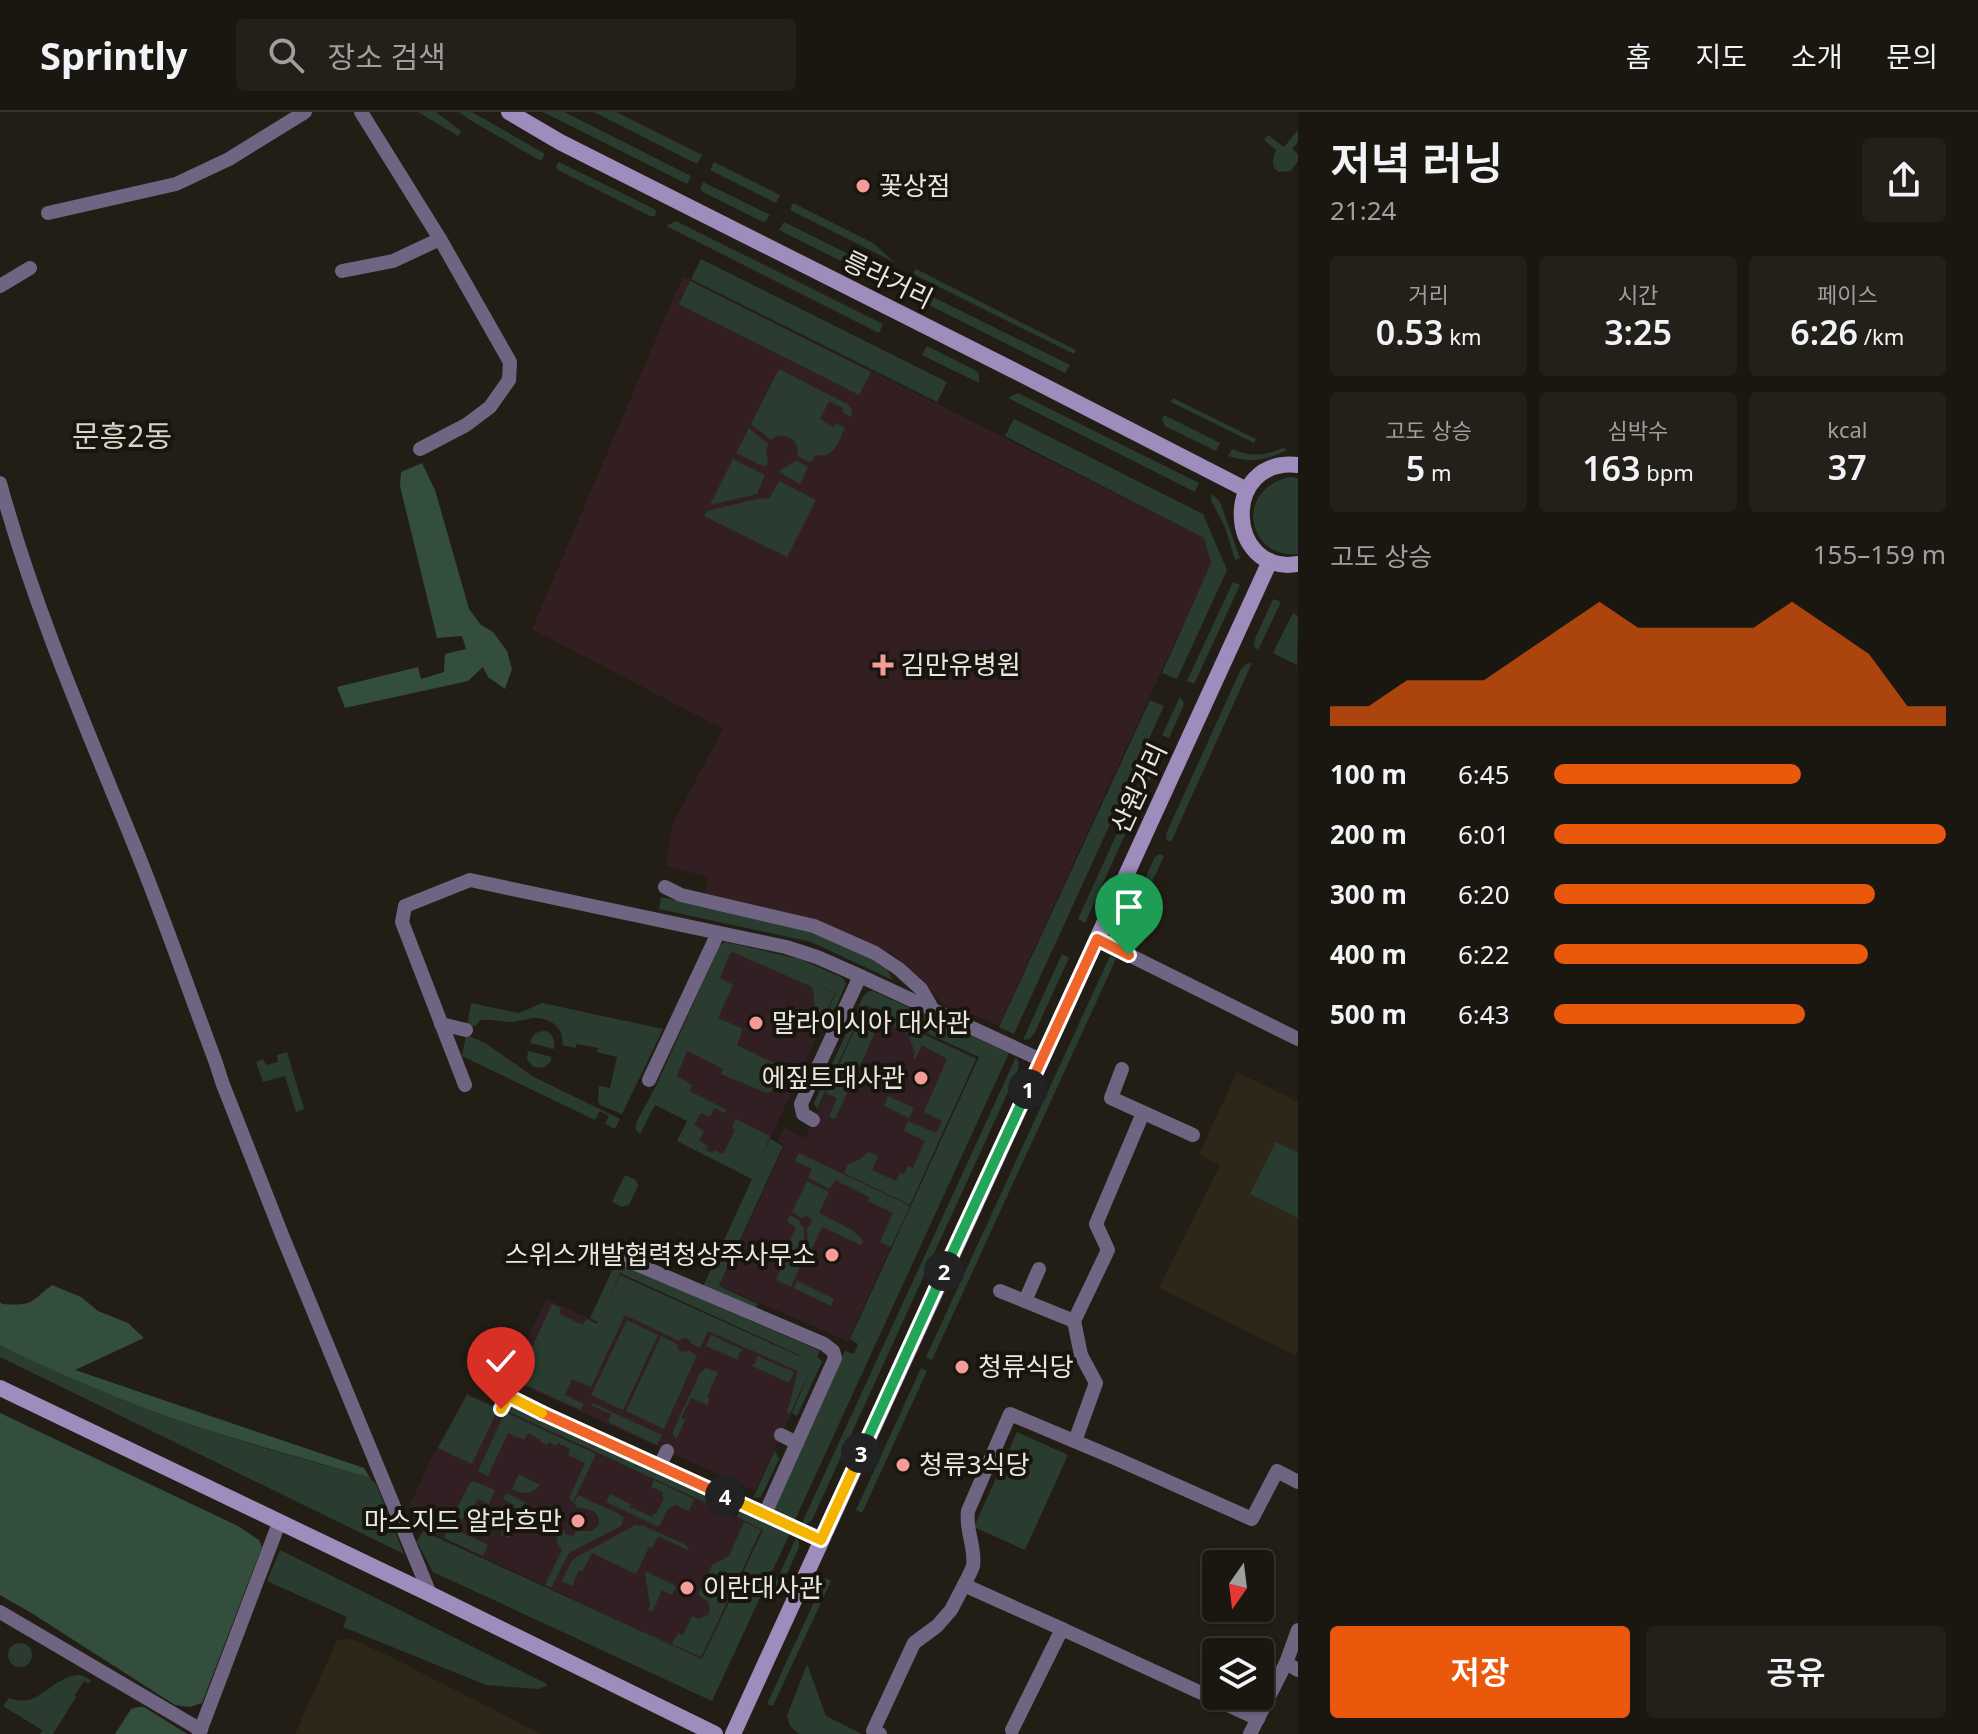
<!DOCTYPE html>
<html lang="ko">
<head>
<meta charset="utf-8">
<style>
  :root { --surface:#1a1610; --page:#231f19; --text:#f1f3f6; --muted:#9f9f9f; --line:#383530; --accent:#ea580c }
  body { margin:0; font-family:"Noto Sans","Noto Sans KR",sans-serif; background:var(--page); color:var(--text); height:100vh; display:flex; flex-direction:column; font-size:30px; white-space:nowrap }
  * { box-sizing:border-box; margin:0 }
  p { font-size:26px; color:var(--muted) }
  .icon { flex:none; width:44px; height:44px; fill:none; stroke:currentColor; stroke-width:2; stroke-linecap:round; stroke-linejoin:round }
  .map { position:relative; flex:1; overflow:hidden }
  .drawer { display:flex; flex-direction:column; background:var(--surface); width:680px }
  .drawer>* { flex:none }
  .needle { width:52px; rotate:194deg }
  .buttons { position:absolute; left:1202px; top:1438px; display:grid; gap:16px }
  .buttons a { display:grid; place-items:center; width:72px; height:72px; border-radius:8px; background:var(--surface); box-shadow:0 2px 6px #0004,0 0 0 2px var(--line); font-size:40px }
  .pin { position:absolute; display:grid; place-items:center; width:68px; height:68px; color:#fff; margin:-82px -34px; border-radius:50% 50% 50% 0; rotate:-45deg; box-shadow:0 0 8px #0007 }
  .pin .icon { rotate:45deg }
  .km { position:absolute; width:40px; height:40px; margin:-20px; border-radius:50%; background:#222; color:#fff; font-size:22px; line-height:40px; text-align:center }
  .round { display:grid; place-items:center; flex:none; width:84px; height:84px; border-radius:8px; background:var(--page) }
  .overview { display:flex; align-items:center; justify-content:space-between; height:136px; padding:0 32px }
  h1 { font-size:44px; font-weight:600; line-height:60px }
  .figures { display:grid; grid-template-columns:repeat(3,1fr); gap:12px; height:136px; padding:8px 32px }
  .figures div { display:grid; align-content:center; border-radius:8px; background:var(--page); text-align:center }
  .figures b { font-size:34px; font-weight:600 }
  .figures small { font-size:22px; font-weight:400 }
  .figures p { font-size:22px }
  .chart { height:224px; padding:16px 32px }
  .chart p { display:flex; justify-content:space-between }
  .chart svg { width:100%; height:144px; margin-top:8px; fill:var(--accent); opacity:.7 }
  .cta { display:flex; gap:16px; margin-top:auto; padding:16px 32px }
  .cta a { flex:1; height:92px; border-radius:8px; background:var(--accent); color:#fff; font-size:32px; font-weight:600; line-height:92px; text-align:center }
  .cta a+a { background:var(--page); color:var(--text) }
  ul { padding:0 32px; list-style:none; font-size:26px }
  li { display:grid; grid-template-columns:128px 96px 1fr; align-items:center; height:60px }
  li i { height:20px; border-radius:10px; background:var(--accent) }
  header { display:flex; align-items:center; gap:48px; box-sizing:border-box; height:112px; padding:0 40px; background:var(--surface); border-bottom:2px solid var(--line) }
  header strong { font-size:38px }
  nav { display:flex; gap:44px; margin-inline-start:auto; font-size:28px }
  .search { width:560px; height:72px; background:var(--page); display:flex; align-items:center; gap:20px; box-sizing:border-box; padding:0 28px; border-radius:8px; color:var(--muted); font-size:30px }
  main { display:flex; flex:1; min-height:0 }
  .map>svg:first-child { display:block }
  .commercial { fill:#321f23 }
  .built { fill:#2d2719 }
  .medical { fill:#331f22 }
  .green { fill:#2a3c2f; fill-rule:evenodd }
  .forest { fill:#334e3c }
  .lines { fill:none; stroke-linecap:round; stroke-linejoin:round }
  .street { stroke:#6f6582; stroke-width:14 }
  .secondary { stroke:#9e8cbc; stroke-width:16 }
  .split-1-casing { stroke:#fff; stroke-width:16 }
  .split-2-casing { stroke:#fff; stroke-width:16 }
  .split-3-casing { stroke:#fff; stroke-width:16 }
  .split-4-casing { stroke:#fff; stroke-width:16 }
  .split-5-casing { stroke:#fff; stroke-width:16 }
  .split-6-casing { stroke:#fff; stroke-width:16 }
  .split-1 { stroke:#f0652b; stroke-width:10 }
  .split-2 { stroke:#22a559; stroke-width:10 }
  .split-3 { stroke:#22a559; stroke-width:10 }
  .split-4 { stroke:#f5b400; stroke-width:10 }
  .split-5 { stroke:#f0652b; stroke-width:10 }
  .split-6 { stroke:#f5b400; stroke-width:10 }
  .poi-dot { fill:#f59b9a; stroke:#18150d; stroke-width:3 }
  .labels { text-anchor:middle; stroke-width:8; stroke-linejoin:round; paint-order:stroke }
  .poi-label { font-size:26px; fill:#eae7e2; stroke:#18150d; text-anchor:start }
  .street-label { font-size:26px; fill:#eae7e2; stroke:#18150d }
  .quarter-label { font-size:30px; fill:#d8d3c9; stroke:#18150d }
</style>
</head>
<body>
<header>
<strong>Sprintly</strong>
<div class="search"><svg class="icon" aria-label="search" viewBox="0 0 24 24"><circle cx="10" cy="10" r="6"/><path d="M15 15l6 6"/></svg>장소 검색</div>
<nav><a>홈</a><a>지도</a><a>소개</a><a>문의</a></nav>
</header>
<main>
<div class="map">
<svg width="1298" height="1622" viewBox="0 0 1298 1622">
  <rect width="100%" height="100%" fill="#221e16"/>
  <g class="commercial">
    <polygon points="720,833 745,839 836,881 752,1067 677,1029 696,992 656,972"/>
    <polygon points="865,894 977,946 848,1229 720,1174 784,1034 784,1032 778,1029 784,1016 805,1026"/>
    <polygon points="619,1162 814,1251 755,1379 509,1267 546,1187 597,1210"/>
    <polygon points="467,1281 762,1417 702,1547 416,1414 409,1395 432,1345"/>
  </g>
  <g class="built">
    <polygon points="1237,960 1298,990 1298,1238 1295,1243 1159,1176 1220,1053 1199,1042"/>
    <polygon points="351,1527 385,1542 541,1622 295,1622 337,1528"/>
  </g>
  <polygon class="medical" points="683,164 1204,426 1211,451 999,913 941,891 924,869 891,841 811,808 704,784 708,765 666,754 672,713 723,617 532,517"/>
  <g class="green">
    <polygon points="418,0 436,0 461,19 458,24"/>
    <polygon points="459,0 472,0 545,42 541,49 470,8"/>
    <polygon points="543,0 564,0 691,64 687,72"/>
    <polygon points="594,0 616,0 702,43 697,52"/>
    <path d="M1298,18v12l-6,7 6,5v7l-7,10 -12,1c-9,-6 -6,-13 -3,-22l-12,-10 4,-5 16,12z"/>
    <polygon points="559,50 654,97 656,99 655,104 650,104 558,58 556,54"/>
    <polygon points="714,50 780,83 776,91 710,58"/>
    <polygon points="703,70 770,103 765,110 761,109 703,80 700,78"/>
    <polygon points="793,91 873,131 894,150 790,98"/>
    <polygon points="676,109 883,212 879,221 666,114"/>
    <polygon points="784,110 897,166 893,173 889,173 779,118"/>
    <polygon points="701,147 947,270 937,290 691,167"/>
    <polygon points="916,157 1076,238 1074,242 913,162"/>
    <polygon points="690,169 871,260 859,283 679,192"/>
    <polygon points="909,173 1070,253 1065,261 909,183 906,180"/>
    <polygon points="927,234 975,258 979,262 979,271 922,243"/>
    <path d="M779,257l68,35c4,3 6,8 4,13l-9,-5 1,-4 -14,-7 -9,18 14,8 2,-4 9,5c-7,15 -11,31 -30,27l-4,8 -13,-7 -1,-11c-6,-10 -17,-13 -26,-5l-20,-16z"/>
    <polygon points="1018,281 1199,371 1195,380 1008,286"/>
    <polygon points="1173,286 1256,327 1254,331 1171,290"/>
    <polygon points="1164,303 1220,331 1216,339 1165,314 1162,308"/>
    <polygon points="1014,307 1203,402 1227,458 1177,567 1162,561 1211,451 1204,426 1005,324"/>
    <polygon points="749,316 768,332 766,340 768,350 765,355 736,341"/>
    <path d="M1283,336l4,2c-22,11 -35,13 -59,6l4,-7c19,8 32,7 51,-1z"/>
    <polygon points="733,347 765,363 757,382 710,393"/>
    <path d="M796,348l12,7 -8,17 -21,-12c3,-5 12,-6 17,-12z"/>
    <path d="M1289,365l9,1v76c-50,5 -65,-63 -9,-77z"/>
    <polygon points="779,369 816,388 787,445 704,404 707,399 761,386 769,387"/>
    <polygon points="1212,382 1220,390 1240,446 1235,448 1225,415 1211,388"/>
    <polygon points="1233,470 1240,473 1194,572 1187,569"/>
    <polygon points="1273,487 1281,490 1258,538 1254,534 1255,527"/>
    <polygon points="1293,501 1298,504 1297,553 1273,541"/>
    <polygon points="1252,551 1171,730 1167,728 1166,722 1241,557 1246,552"/>
    <polygon points="1180,585 1184,591 1183,595 1169,626 1162,623"/>
    <polygon points="1150,588 1164,594 1014,922 999,915"/>
    <polygon points="1145,660 1152,663 1085,811 1078,807"/>
    <polygon points="1160,742 1164,744 1124,830 1119,826 1119,823 1155,745"/>
    <polygon points="661,785 819,820 882,849 893,868 811,830 659,797"/>
    <polygon points="725,830 800,847 843,866 846,872 829,910 824,907 836,881 798,864 835,881 822,908 816,905 813,877 810,874 733,840 730,842 720,866 733,873 718,906 743,917 737,933 782,955 789,953 776,978 767,981 721,962 723,957 687,939 677,964 692,973 689,979 727,998 725,1001 714,996 710,1005 701,1001 694,1013 704,1019 699,1029 708,1034 706,1038 712,1041 714,1038 723,1042 735,1018 732,1016 736,1007 770,1024 760,1049 770,1027 783,1034 719,1174 758,1192 754,1197 702,1177 752,1067 677,1029 696,992 687,1009 655,993 640,1022 636,1018 636,1011 657,972 720,833"/>
    <polygon points="1062,842 1069,846 1034,922 1029,927 1023,928"/>
    <polygon points="1110,844 1116,847 932,1248 926,1245"/>
    <polygon points="869,879 873,879 1009,941 794,1410 771,1399 845,1239 854,1242 858,1232 850,1227 979,945 865,893 817,997 814,991 864,883"/>
    <path d="M471,891l48,10 23,-10 121,26 -41,85 -22,-9 -2,-4 1,-15 11,2 7,-31 -20,-5 1,-4 -21,-4 -2,4 -13,-3c3,-18 -13,-28 -29,-27 -7,1 -13,3 -20,4 -11,0 -23,-3 -33,-2l-4,6h-9z"/>
    <path d="M773,895c13,3 23,6 21,22l-25,-12z"/>
    <polygon points="895,909 976,947 910,1093 844,1061 848,1052 861,1047 868,1040 878,1044 872,1058 896,1069 900,1061 904,1062 908,1054 913,1056 925,1029 904,1019 908,1009 936,1021 942,1009 924,1000 947,947 922,933 915,947 913,946 915,940 909,926 910,922 893,914"/>
    <polygon points="857,913 875,921 835,1007 829,1005 837,986 826,981"/>
    <path d="M546,919c7,4 10,10 8,18l-24,-6c2,-9 7,-12 16,-12z"/>
    <polygon points="466,923 485,931 534,965 620,1007 615,1017 605,1012 609,1004 600,999 595,1008 462,944"/>
    <path d="M528,939l24,6c-3,10 -10,13 -20,9l-5,-7z"/>
    <polygon points="287,940 304,997 296,1000 285,964 263,970 256,950 263,947 266,953 278,950 277,943"/>
    <polygon points="1016,945 1019,951 1018,958 812,1408 807,1412 801,1413"/>
    <polygon points="888,984 914,996 909,1006 884,994"/>
    <polygon points="1276,1030 1298,1041 1298,1106 1250,1082"/>
    <polygon points="799,1041 910,1094 891,1135 880,1130 893,1101 868,1089 869,1085 835,1068 830,1077 808,1066 812,1057 795,1049"/>
    <polygon points="625,1063 636,1068 638,1074 629,1093 622,1095 612,1090"/>
    <polygon points="807,1069 829,1080 819,1101 854,1119 863,1129 861,1133 822,1115 808,1146 807,1116 810,1114 812,1108 807,1104 801,1106 792,1100"/>
    <polygon points="790,1103 799,1108 800,1112 804,1116 804,1145 791,1175 776,1168 793,1132 789,1130 796,1115 787,1110"/>
    <path d="M616,1150l204,89 -3,6 5,4 -1,3 -24,52 -5,-3 22,-51 -24,52 -3,-3c6,-14 6,-27 11,-40l-90,-40 -8,17 -8,-4 -5,-6h-4l-4,3 -54,-26 -34,72 -19,-8 -7,16 19,9 -3,6 -71,-32 14,-28 6,2 22,-48 9,4 -2,6 24,11 3,-6 11,5 1,-2 -8,-4zM620,1161l179,82v1l-179,-81 -19,40z"/>
    <polygon points="797,1169 834,1187 831,1194 794,1176"/>
    <polygon points="627,1208 658,1223 623,1298 591,1283"/>
    <polygon points="711,1223 743,1238 738,1242 738,1248 706,1234"/>
    <polygon points="661,1224 677,1232 678,1237 681,1240 689,1239 697,1243 664,1317 626,1299"/>
    <path d="M0,1233c46,22 93,43 141,62 74,28 152,49 229,71l6,6 28,70 -404,-197z"/>
    <polygon points="757,1244 794,1260 789,1271 752,1254 756,1250"/>
    <polygon points="706,1256 718,1260 707,1285 710,1287 707,1293 691,1286 681,1306 685,1308 677,1326 673,1324 673,1319 700,1261"/>
    <polygon points="921,1256 927,1259 862,1401 856,1398"/>
    <polygon points="467,1283 498,1297 472,1352 438,1336"/>
    <polygon points="592,1291 662,1323 657,1333 608,1310 611,1302 591,1293"/>
    <polygon points="515,1295 715,1385 717,1396 507,1299"/>
    <polygon points="505,1300 596,1342 573,1390 569,1386 585,1351 568,1343 570,1337 558,1331 556,1334 549,1330 547,1333 540,1330 541,1328 528,1321 524,1328 508,1321 488,1364 478,1359"/>
    <polygon points="1017,1320 1068,1343 1025,1438 974,1415"/>
    <polygon points="775,1338 779,1347 761,1385 753,1386"/>
    <path d="M519,1362l21,11c-9,10 -16,10 -28,4z"/>
    <polygon points="654,1368 694,1387 689,1399 675,1393 668,1397 659,1415 606,1390 610,1382 631,1392 630,1395 652,1405 654,1401 656,1402 664,1386 662,1384 663,1380 651,1375"/>
    <polygon points="473,1369 495,1378 489,1392 478,1387 473,1396 469,1394 462,1408 453,1404 470,1371"/>
    <polygon points="506,1381 525,1390 509,1426 501,1422 515,1394 503,1387"/>
    <path d="M578,1383l41,19 5,4 -3,8 -52,27 -18,35 -6,-3 17,-35 -5,-8 -1,-12h8l2,5 8,1 2,-5h16l7,-7c1,-14 -10,-15 -22,-16l-3,-5z"/>
    <polygon points="740,1398 790,1421 712,1589 433,1460 417,1430 423,1419 702,1547 763,1418 737,1405"/>
    <polygon points="744,1410 761,1418 701,1545 672,1532 678,1521 683,1523 692,1504 699,1507 708,1503 710,1498 708,1490 698,1483 712,1453 729,1444"/>
    <polygon points="635,1413 644,1414 686,1433 689,1439 658,1424 652,1436 649,1435 636,1462 592,1441 582,1460 579,1458 572,1474 562,1469 571,1450 575,1446"/>
    <polygon points="449,1414 488,1433 483,1444 444,1426"/>
    <polygon points="796,1426 799,1430 799,1435 778,1481 772,1478"/>
    <polygon points="280,1438 547,1572 546,1574 539,1577 486,1573 343,1515 347,1505 267,1469"/>
    <polygon points="647,1460 676,1474 672,1483 662,1478 652,1500 648,1498 650,1493 645,1462"/>
    <polygon points="825,1466 831,1469 773,1594 767,1592"/>
    <circle cx="20" cy="1543" r="12"/>
    <polygon points="807,1552 826,1604 862,1622 799,1622 790,1614 787,1604"/>
    <path d="M81,1563l10,5 -2,4 -5,-3 -9,14 1,2 -23,37h-13l2,-4 -39,-24 6,-8c32,12 42,-23 72,-23z"/>
  </g>
  <g class="forest">
    <polygon points="422,351 435,378 469,497 481,513 493,520 507,539 512,557 505,577 488,565 483,555 468,569 345,596 337,575 418,555 421,567 444,560 445,542 466,537 462,524 437,526 400,374 401,360"/>
    <path d="M52,1173l29,12 17,14 30,12 16,15 -69,32 289,98 6,10c-77,-23 -155,-43 -229,-71 -48,-19 -95,-39 -141,-62v-43l2,2c31,2 27,-1 50,-19z"/>
    <polygon points="0,1301 238,1414 259,1428 262,1435 202,1591 190,1595 175,1593 33,1502 0,1483"/>
    <polygon points="138,1595 144,1595 187,1622 115,1622 131,1597"/>
  </g>
  <g class="lines">
    <g class="street">
      <polyline points="361,0 440,127 510,250 509,268 490,295 466,313 420,337"/>
      <polyline points="48,101 176,72 229,47 305,0"/>
      <polyline points="342,159 393,149 440,127"/>
      <polyline points="0,174 30,156"/>
      <path d="M0,371c34,125 86,244 135,364 29,71 54,144 81,216l6,19 60,153 148,359"/>
      <polyline points="665,775 681,783 814,814 875,841 899,857 921,877 933,898"/>
      <polyline points="1097,827 1298,927"/>
      <polyline points="441,912 466,918"/>
      <polyline points="1122,957 1111,986 1193,1023"/>
      <polyline points="649,968 718,821"/>
      <polyline points="465,973 402,810 405,794 470,768 786,835 817,845 860,864 1041,948"/>
      <polyline points="813,1008 803,1002 801,992 860,864"/>
      <polyline points="615,1143 824,1232 833,1239 835,1246 765,1402"/>
      <polyline points="1000,1179 1074,1209 1081,1243 1096,1271 1075,1329"/>
      <polyline points="1025,1189 1039,1157"/>
      <polyline points="1074,1209 1108,1138 1096,1112 1143,1001"/>
      <path d="M483,1237c-2,22 -1,27 14,43l324,148"/>
      <polyline points="781,1323 797,1331"/>
      <polyline points="659,1355 667,1339"/>
      <path d="M964,1473c3,-6 7,-13 9,-19 3,-18 -8,-36 -5,-55l42,-97 107,45 135,60 25,-48 21,11"/>
      <polyline points="0,1500 201,1618"/>
      <polyline points="1298,1518 1286,1551 1298,1558"/>
      <polyline points="1012,1618 1062,1517 1258,1607"/>
      <polyline points="199,1622 279,1411"/>
      <polyline points="880,1622 873,1619 914,1531 937,1514 951,1498 964,1473 1062,1517"/>
      <polyline points="1250,1622 1286,1551"/>
    </g>
    <g class="secondary">
      <polyline points="509,0 560,30 1011,257 1247,378"/>
      <path d="M1298,353c-78,-8 -72,111 0,99"/>
      <polyline points="0,1276 430,1482 715,1622"/>
      <polyline points="733,1622 1270,449"/>
    </g>
  </g>
  <g class="lines">
    <g class="split-1-casing">
      <polyline id="split-1" points="1028,977 1097,827 1129,843"/>
    </g>
    <g class="split-2-casing">
      <polyline id="split-2" points="944,1159 1028,977"/>
    </g>
    <g class="split-3-casing">
      <polyline id="split-3" points="861,1341 944,1159"/>
    </g>
    <g class="split-4-casing">
      <polyline id="split-4" points="725,1384 821,1428 861,1341"/>
    </g>
    <g class="split-5-casing">
      <polyline id="split-5" points="542,1301 725,1384"/>
    </g>
    <g class="split-6-casing">
      <polyline id="split-6" points="501,1297 508,1284 542,1301"/>
    </g>
    <use href="#split-1" class="split-1"/>
    <use href="#split-2" class="split-2"/>
    <use href="#split-3" class="split-3"/>
    <use href="#split-4" class="split-4"/>
    <use href="#split-5" class="split-5"/>
    <use href="#split-6" class="split-6"/>
  </g>
  <g class="poi-dot">
    <circle cx="863" cy="74" r="8"/>
    <path d="M879 541h8v8h8v8h-8v8h-8v-8h-8v-8h8z"/>
    <circle cx="756" cy="911" r="8"/>
    <circle cx="921" cy="966" r="8"/>
    <circle cx="832" cy="1143" r="8"/>
    <circle cx="962" cy="1255" r="8"/>
    <circle cx="903" cy="1353" r="8"/>
    <circle cx="578" cy="1409" r="8"/>
    <circle cx="687" cy="1476" r="8"/>
  </g>
  <g class="labels">
    <g class="poi-label">
      <text x="879" y="83">꽃상점</text>
      <text x="901" y="562">김만유병원</text>
      <text x="772" y="920">말라이시아 대사관</text>
      <text x="905" y="975" text-anchor="end">에짚트대사관</text>
      <text x="816" y="1152" text-anchor="end">스위스개발협력청상주사무소</text>
      <text x="978" y="1264">청류식당</text>
      <text x="919" y="1362">청류3식당</text>
      <text x="562" y="1418" text-anchor="end">마스지드 알라흐만</text>
      <text x="703" y="1485">이란대사관</text>
    </g>
    <g class="street-label">
      <text transform="translate(888 168) rotate(26)" y="9">릉라거리</text>
      <text transform="translate(1139 676) rotate(-65)" y="9">산원거리</text>
    </g>
    <g class="quarter-label">
      <text x="122" y="335">문흥2동</text>
    </g>
  </g>
</svg>
<div class="buttons">
<a><svg class="needle" viewBox="-14 -14 28 28"><path d="M0-13l5 13h-10z" fill="#e53935"/><path d="M0 13l5-13h-10z" fill="#9f9f9f"/></svg></a>
<a><svg class="icon" aria-label="layers" viewBox="0 0 24 24"><path d="M12 4l9 5-9 5-9-5zM3 14l9 5 9-5"/></svg></a>
</div>
<div class="pin" style="left:1129px;top:843px;background:#1e9e55"><svg class="icon" aria-label="arrive" viewBox="0 0 24 24"><path d="M6 21V4h12l-3 4 3 4H6"/></svg></div>
<div class="pin" style="left:501px;top:1297px;background:#d93025"><svg class="icon" aria-label="check" viewBox="0 0 24 24"><path d="M5 12l5 5 9-10"/></svg></div>
<b class="km" style="left:1028px;top:977px">1</b>
<b class="km" style="left:944px;top:1159px">2</b>
<b class="km" style="left:861px;top:1341px">3</b>
<b class="km" style="left:725px;top:1384px">4</b>
</div>
<section class="drawer">
<div class="overview"><div><h1>저녁 러닝</h1><p>21:24</p></div><a class="round"><svg class="icon" aria-label="share" viewBox="0 0 24 24"><path d="M12 15V3M7 8l5-5 5 5M5 13v7h14v-7"/></svg></a></div>
<div class="figures">
<div><p>거리</p><b>0.53<small> km</small></b></div>
<div><p>시간</p><b>3:25</b></div>
<div><p>페이스</p><b>6:26<small> /km</small></b></div>
</div>
<div class="figures">
<div><p>고도 상승</p><b>5<small> m</small></b></div>
<div><p>심박수</p><b>163<small> bpm</small></b></div>
<div><p>kcal</p><b>37</b></div>
</div>
<div class="chart"><p><span>고도 상승</span>155–159 m</p>
<svg viewBox="0 0 160 44" preserveAspectRatio="none"><path d="M0 44V38L10 38L20 30L30 30L40 30L50 22L60 14L70 6L80 14L90 14L100 14L110 14L120 6L130 14L140 22L150 38L160 38V44z"/></svg>
</div>
<ul>
<li><b>100 m</b>6:45<i style="width:63%"></i></li>
<li><b>200 m</b>6:01<i style="width:100%"></i></li>
<li><b>300 m</b>6:20<i style="width:82%"></i></li>
<li><b>400 m</b>6:22<i style="width:80%"></i></li>
<li><b>500 m</b>6:43<i style="width:64%"></i></li>
</ul>
<div class="cta"><a>저장</a><a>공유</a></div>
</section>
</main>
</body>
</html>
